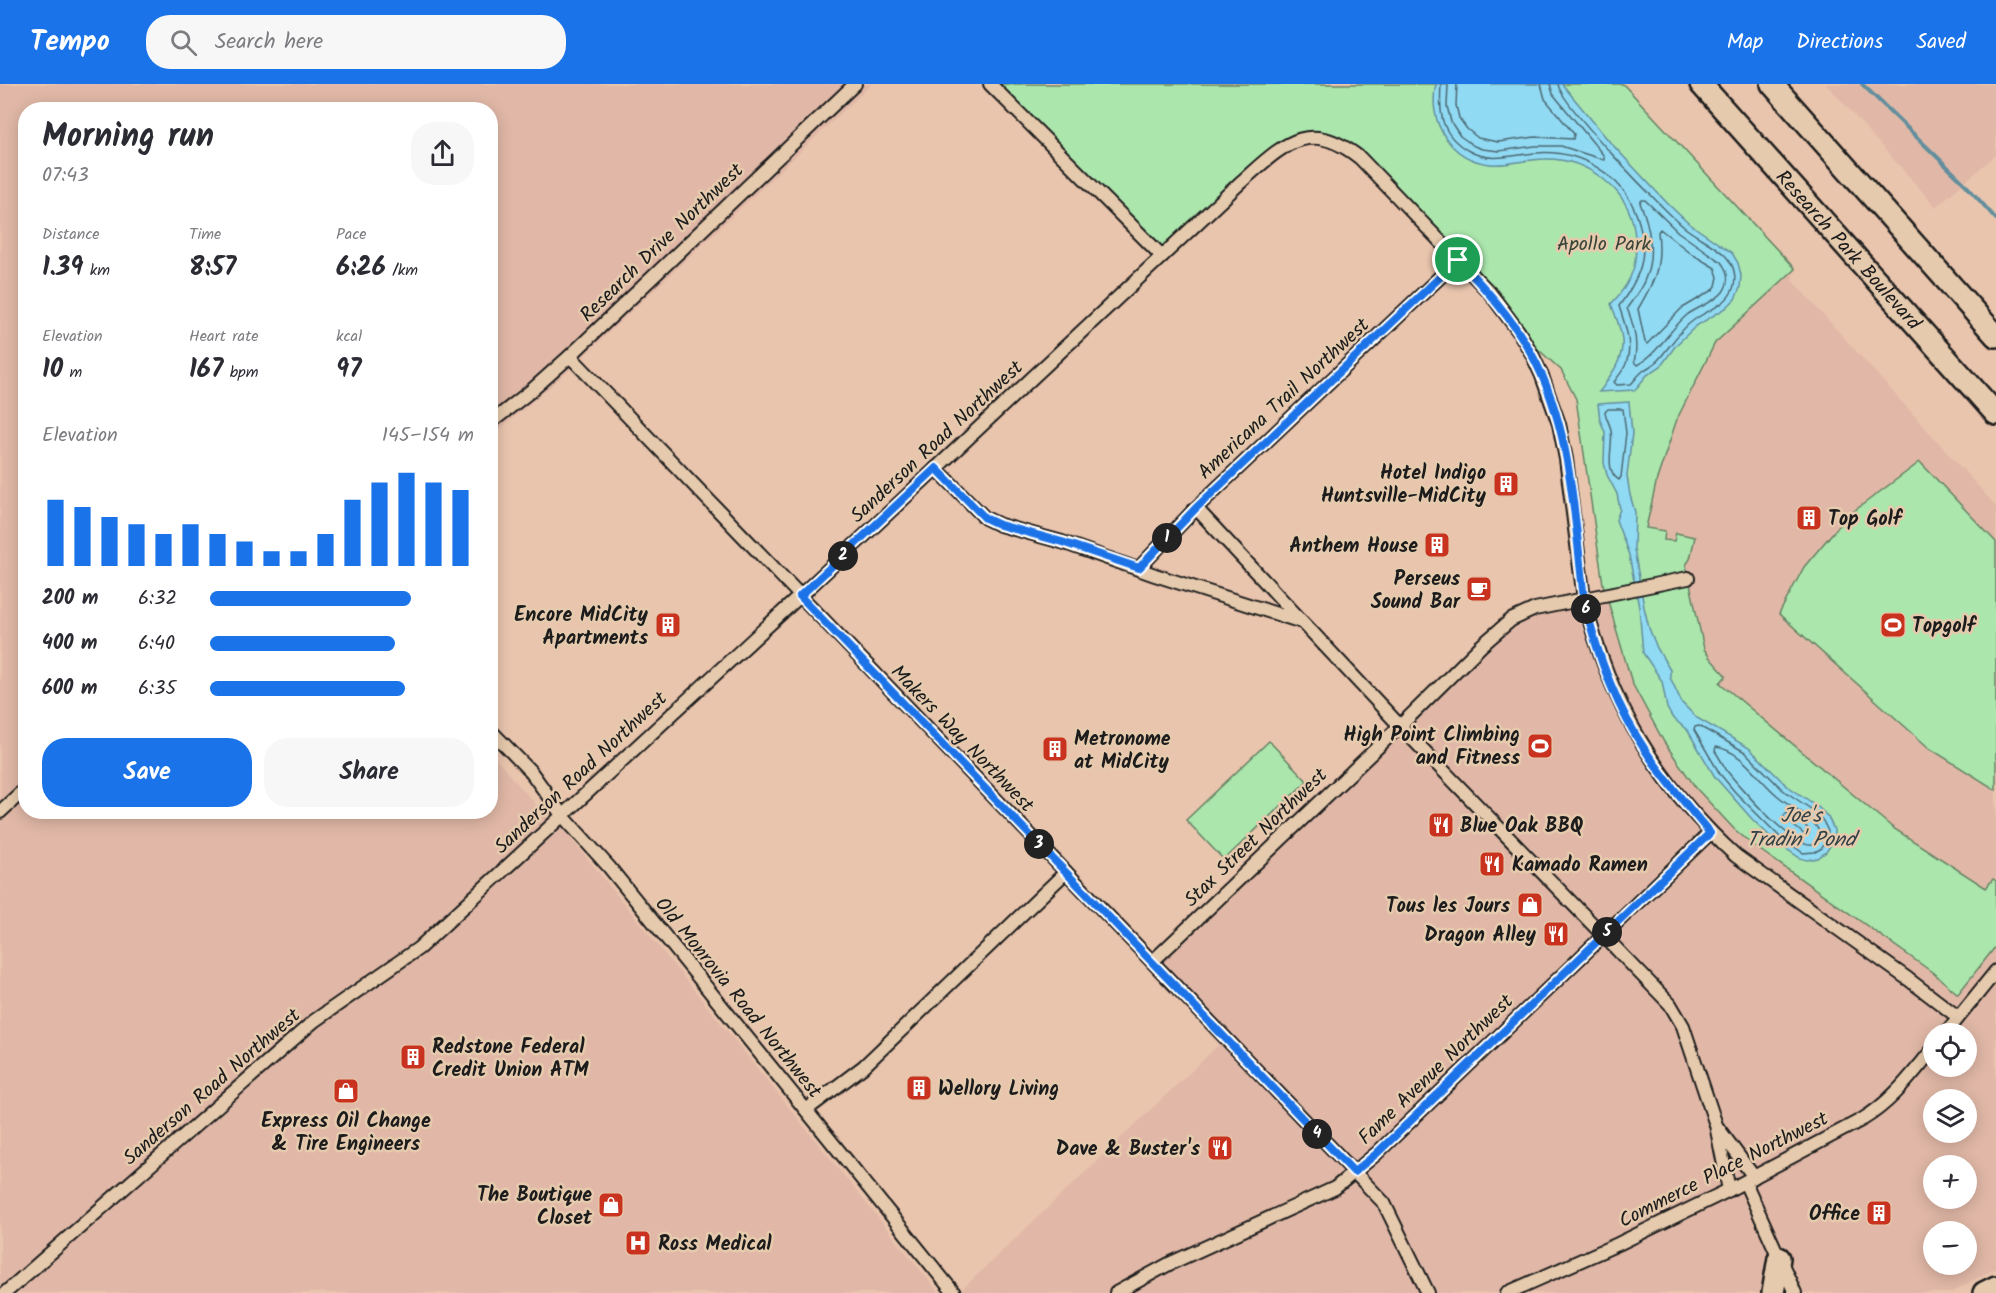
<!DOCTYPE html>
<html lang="en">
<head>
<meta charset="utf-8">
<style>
  :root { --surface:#fff; --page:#f7f7f7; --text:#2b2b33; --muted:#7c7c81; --accent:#1a73e8 }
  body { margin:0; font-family:Kalam,sans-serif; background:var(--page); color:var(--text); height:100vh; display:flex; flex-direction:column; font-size:22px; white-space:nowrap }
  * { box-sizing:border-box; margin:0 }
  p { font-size:20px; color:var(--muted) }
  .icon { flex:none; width:33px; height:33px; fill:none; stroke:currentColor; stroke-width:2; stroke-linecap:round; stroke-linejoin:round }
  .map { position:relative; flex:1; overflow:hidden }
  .details { position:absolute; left:18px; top:18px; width:480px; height:717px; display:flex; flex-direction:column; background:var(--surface); border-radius:24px; box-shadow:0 3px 15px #0003 }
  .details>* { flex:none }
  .buttons { position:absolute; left:1923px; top:939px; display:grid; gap:12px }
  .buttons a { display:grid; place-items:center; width:54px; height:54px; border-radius:50%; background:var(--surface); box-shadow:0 3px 15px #0003; font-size:30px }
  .pin { position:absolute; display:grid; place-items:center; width:51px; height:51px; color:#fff; margin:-26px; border:3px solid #fff; border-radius:50%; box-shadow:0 2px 6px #0007 }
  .km { position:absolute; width:30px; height:30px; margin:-15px; border-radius:50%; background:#222; color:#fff; font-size:16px; line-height:30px; text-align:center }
  .round { display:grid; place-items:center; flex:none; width:63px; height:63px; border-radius:24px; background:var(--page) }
  .head { display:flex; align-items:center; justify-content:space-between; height:102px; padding:0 24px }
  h1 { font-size:33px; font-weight:700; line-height:45px }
  .metrics { display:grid; grid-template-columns:repeat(3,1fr); gap:9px; height:102px; padding:6px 24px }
  .metrics div { display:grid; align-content:center }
  .metrics b { font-size:26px; font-weight:700 }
  .metrics small { font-size:16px; font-weight:400 }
  .metrics p { font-size:16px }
  .chart { height:168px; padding:12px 24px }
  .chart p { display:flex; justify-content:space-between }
  .chart svg { width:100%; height:108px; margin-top:6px; stroke:var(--accent); stroke-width:6 }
  .primary-button { display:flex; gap:12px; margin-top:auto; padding:12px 24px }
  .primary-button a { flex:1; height:69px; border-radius:24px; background:var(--accent); color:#fff; font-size:24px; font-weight:700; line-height:69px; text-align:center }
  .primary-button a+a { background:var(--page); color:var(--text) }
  ul { padding:0 24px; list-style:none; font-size:20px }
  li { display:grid; grid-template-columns:96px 72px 1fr; align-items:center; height:45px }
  li i { height:15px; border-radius:8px; background:var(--accent) }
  header { display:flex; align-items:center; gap:36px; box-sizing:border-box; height:84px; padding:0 30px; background:var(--accent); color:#fff }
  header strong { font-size:28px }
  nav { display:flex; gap:33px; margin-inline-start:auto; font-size:21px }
  .search { width:420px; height:54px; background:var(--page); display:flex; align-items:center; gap:15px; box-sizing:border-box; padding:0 21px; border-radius:24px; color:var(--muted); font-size:22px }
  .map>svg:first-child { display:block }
  .built { fill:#e1b8a7; fill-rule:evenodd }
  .green { fill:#abe6ac; stroke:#648164; stroke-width:1.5 }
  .water { fill:#91daf3; stroke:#628e9d; stroke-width:1.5 }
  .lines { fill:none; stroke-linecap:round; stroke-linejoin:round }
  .shore { stroke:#4b6872; stroke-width:1.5 }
  .stream { stroke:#628e9d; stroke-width:4 }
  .street-casing { stroke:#1c1c1c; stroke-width:16 }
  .highway-casing { stroke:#1c1c1c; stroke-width:26 }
  .street { stroke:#e6caad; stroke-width:12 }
  .highway { stroke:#e6caad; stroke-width:21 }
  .route-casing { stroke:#fff; stroke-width:12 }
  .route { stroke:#1a73e8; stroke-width:8 }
  .labels { text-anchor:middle; stroke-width:5; stroke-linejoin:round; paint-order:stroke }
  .street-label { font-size:20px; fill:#1c1c1c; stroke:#e6caad }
  .park-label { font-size:20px; fill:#394439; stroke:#e6caad }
  .poi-label { font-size:20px; font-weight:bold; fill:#1c1c1c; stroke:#e6caad; text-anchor:end }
  .water-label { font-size:21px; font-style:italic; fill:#334247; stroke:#e6caad }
</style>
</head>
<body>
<header>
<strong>Tempo</strong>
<div class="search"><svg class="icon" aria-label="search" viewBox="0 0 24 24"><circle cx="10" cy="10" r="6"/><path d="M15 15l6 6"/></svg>Search here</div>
<nav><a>Map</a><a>Directions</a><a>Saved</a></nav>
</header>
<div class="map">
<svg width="1996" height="1209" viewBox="0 0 1996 1209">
  <rect width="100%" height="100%" fill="#eac5ae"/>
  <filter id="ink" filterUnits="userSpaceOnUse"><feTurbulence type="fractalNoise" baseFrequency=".0167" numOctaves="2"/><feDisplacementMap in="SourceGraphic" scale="12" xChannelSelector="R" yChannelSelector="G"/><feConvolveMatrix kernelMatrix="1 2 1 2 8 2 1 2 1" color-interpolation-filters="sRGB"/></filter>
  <g filter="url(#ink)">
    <g class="built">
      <polygon points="0,0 872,0 566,289 500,345 491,351 490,26 26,26 26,728 490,728 491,670 545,731 563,744 939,1209 0,1209"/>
      <polygon points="1826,0 1996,0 1996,71 1936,123"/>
      <path d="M1795,185l-3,11 204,226v762l-46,25h-992l272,-259 -69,-74 335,-319 26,-20 50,-15 117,-22 -3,-19 -11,-24 -11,-1 -18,-12 11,-49 20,-60 38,-76zM1934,950h32v32h-32zM1934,1016h32v32h-32zM1934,1082h32v32h-32zM1934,1148h32v32h-32z"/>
    </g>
    <g class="green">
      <polygon points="990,0 1623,0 1795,185 1715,259 1677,335 1657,395 1646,444 1665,447 1664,456 1674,457 1676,449 1695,453 1690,475 1686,481 1704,565 1710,574 1726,592 1720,599 1893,744 1986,804 1993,795 1996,797 1996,862 1958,910 1932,888 1753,761 1734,745 1696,704 1664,658 1632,599 1603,500 1576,315 1561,286 1519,248 1343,60 1299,56 1162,172"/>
      <polygon points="1920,378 1996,458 1996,706 1929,664 1779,530 1804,483 1835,446 1854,427"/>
      <polygon points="1269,657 1307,697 1224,776 1186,736"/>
    </g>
    <g class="water">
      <path d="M1436,0h126l47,57 59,63 19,18 45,31 6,10 3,12 -1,13 -5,11 -9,9 -30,18 -20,19 -15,21 -14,9 -12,15 -36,2c5,-5 7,-10 11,-16 19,-26 13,-43 1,-72 23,-24 28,-42 23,-75 -6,-41 -49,-71 -89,-70 -19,0 -37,7 -55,5 -40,-4 -63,-43 -54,-80z"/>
      <polygon points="1629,318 1632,349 1627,392 1630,411 1635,428 1634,465 1644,523 1649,544 1657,564 1670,586 1670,593 1682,619 1697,634 1749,664 1786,701 1817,722 1828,733 1834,746 1834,756 1826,768 1818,774 1807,776 1800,774 1776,758 1752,735 1715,693 1688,647 1672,633 1667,624 1662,597 1643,569 1639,523 1629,471 1616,436 1620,425 1617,410 1607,391 1604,379 1605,348 1600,336 1598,320"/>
    </g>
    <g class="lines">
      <g class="shore">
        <path d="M1441,0c-2,29 -1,51 28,67 21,12 44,4 67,2 43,-4 87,22 101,63 13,38 4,60 -18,90 6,19 15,40 6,60 -3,6 -7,11 -11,16l3,3 14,-1c4,-4 7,-9 12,-13 5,-4 11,-6 15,-11 12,-13 21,-30 36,-40 12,-9 30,-14 37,-27 6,-11 5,-24 -3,-34 -7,-11 -32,-22 -44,-32 -20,-16 -124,-124 -126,-143"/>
        <polyline points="1448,0 1447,22 1451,38 1460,52 1474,62 1482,65 1499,67 1535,62 1561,62 1604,76 1604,72 1553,10 1550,0"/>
        <polyline points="1457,0 1456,21 1459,34 1467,45 1478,54 1498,58 1535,53 1573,55 1574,50 1545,15 1541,0"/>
        <path d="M1642,116h3l33,32 43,30c7,9 9,20 2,30 -9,11 -26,15 -36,23 -19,16 -29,39 -50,50l-3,-3c5,-18 0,-37 -7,-54 6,-9 14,-18 18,-29 10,-23 5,-54 -5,-76z"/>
        <path d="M1660,145l32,25 23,14 3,9 -2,9 -3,4 -32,19 -34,35 -2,-2 -7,-33c17,-29 24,-42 20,-77z"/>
        <path d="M1608,325h15l3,24 -5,44 -2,3c-16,-10 -5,-34 -8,-50 -1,-6 -5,-11 -6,-18z"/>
        <polygon points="1699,642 1745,668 1783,706 1814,727 1823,737 1828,747 1827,755 1822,764 1815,768 1803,769 1780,753 1735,708 1720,690 1694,646 1695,643"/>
        <path d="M1716,663c27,4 42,33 62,49 15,13 33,18 42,37 -3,46 -85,-52 -93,-62 -4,-7 -8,-14 -12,-20z"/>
        <polygon points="1786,729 1803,739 1809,746 1809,750 1805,751 1783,733"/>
      </g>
      <polyline class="stream" points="1862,0 1965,100 1996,135"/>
      <g class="street-casing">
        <g id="street">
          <polyline points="990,0 1162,172"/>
          <polyline points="570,272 1384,1119 1428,1209"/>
          <polyline points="490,339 532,306 570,272 855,0"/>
          <polyline points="936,384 985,434 1000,441 1062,458 1155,491 1302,538"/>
          <polyline points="1196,424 1400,642 1670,920 1683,942 1716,1041 1729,1106"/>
          <polyline points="1139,484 1196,424 1458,176"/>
          <polyline points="490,646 531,688 562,731 609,783 954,1209"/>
          <polyline points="0,728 26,704"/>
          <polyline points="1153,877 1400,642 1481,562 1511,536 1535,525 1688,494"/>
          <polyline points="1945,950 1996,887"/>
          <polyline points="806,1026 863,983 1066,788"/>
          <polyline points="1718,1044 1754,1093"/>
          <polyline points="1745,1098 1795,1209"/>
          <path d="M5,1209l309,-272 105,-73 381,-352 441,-414c41,-36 67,-66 119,-24l130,135 29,39 13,22 10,22 17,48 7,35 18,140c25,104 73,185 152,257l172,123 50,38"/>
          <polyline points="1116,1209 1169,1180 1335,1104 1376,1070 1710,749"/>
          <path d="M1507,1209l111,-49 111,-54 134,-71c30,-18 49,-45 71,-71"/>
        </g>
      </g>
      <g class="highway-casing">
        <g id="highway">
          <path id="s1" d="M1701,0l295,330"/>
          <polyline points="1772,0 1996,252"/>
          <polyline points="1773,1209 1779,1174"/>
          <polyline points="1984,1209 1996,1203"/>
        </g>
      </g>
      <use href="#street" class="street"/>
      <use href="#highway" class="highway"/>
    </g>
  </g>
  <g class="lines" filter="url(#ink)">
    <g class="route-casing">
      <path id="route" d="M1458,176c27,28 54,58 73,93 41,74 43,164 53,246 12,53 32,108 63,154 19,28 41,54 63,80l-334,321 -22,18 -554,-576 136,-128 49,50 15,7 62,17 77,26 57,-60z"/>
    </g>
    <use href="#route" class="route"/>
  </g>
  <defs>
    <g id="building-square" transform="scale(1.35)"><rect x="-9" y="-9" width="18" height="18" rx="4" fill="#c8321e" stroke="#e6caad"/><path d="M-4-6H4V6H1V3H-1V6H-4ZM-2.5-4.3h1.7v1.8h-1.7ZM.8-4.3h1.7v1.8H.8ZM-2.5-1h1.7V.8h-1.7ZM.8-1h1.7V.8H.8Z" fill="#fff"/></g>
    <g id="cafe-square" transform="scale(1.35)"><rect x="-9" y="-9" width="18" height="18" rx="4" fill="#c8321e" stroke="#e6caad"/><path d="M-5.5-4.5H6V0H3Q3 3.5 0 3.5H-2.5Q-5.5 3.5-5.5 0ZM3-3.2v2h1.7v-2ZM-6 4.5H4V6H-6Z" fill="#fff"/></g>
    <g id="stadium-square" transform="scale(1.35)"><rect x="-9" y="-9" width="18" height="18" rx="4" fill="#c8321e" stroke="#e6caad"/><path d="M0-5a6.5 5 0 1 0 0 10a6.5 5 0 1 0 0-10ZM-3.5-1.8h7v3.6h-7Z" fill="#fff"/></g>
    <g id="restaurant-square" transform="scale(1.35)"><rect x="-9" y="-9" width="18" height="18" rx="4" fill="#c8321e" stroke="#e6caad"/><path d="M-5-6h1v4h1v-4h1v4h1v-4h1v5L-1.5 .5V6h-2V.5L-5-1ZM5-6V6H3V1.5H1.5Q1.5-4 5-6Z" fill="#fff"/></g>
    <g id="shop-square" transform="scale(1.35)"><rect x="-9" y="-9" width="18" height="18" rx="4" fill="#c8321e" stroke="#e6caad"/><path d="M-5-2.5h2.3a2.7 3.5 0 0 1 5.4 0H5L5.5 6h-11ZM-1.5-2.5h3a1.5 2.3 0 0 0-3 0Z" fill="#fff"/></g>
    <g id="hospital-square" transform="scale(1.35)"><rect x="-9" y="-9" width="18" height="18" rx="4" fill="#c8321e" stroke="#e6caad"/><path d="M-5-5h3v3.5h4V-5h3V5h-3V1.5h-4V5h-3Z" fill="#fff"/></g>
  </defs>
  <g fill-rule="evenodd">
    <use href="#building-square" x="1506" y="400"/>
    <use href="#building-square" x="1809" y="434"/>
    <use href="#building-square" x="1437" y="461"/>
    <use href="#cafe-square" x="1479" y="505"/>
    <use href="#building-square" x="668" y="541"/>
    <use href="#stadium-square" x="1893" y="541"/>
    <use href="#stadium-square" x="1540" y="662"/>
    <use href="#building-square" x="1055" y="665"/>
    <use href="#restaurant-square" x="1441" y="741"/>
    <use href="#restaurant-square" x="1492" y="780"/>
    <use href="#shop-square" x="1530" y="821"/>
    <use href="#restaurant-square" x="1556" y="850"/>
    <use href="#building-square" x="413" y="973"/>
    <use href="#building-square" x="919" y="1004"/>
    <use href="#shop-square" x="346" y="1007"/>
    <use href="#restaurant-square" x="1220" y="1064"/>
    <use href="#shop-square" x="611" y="1121"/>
    <use href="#building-square" x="1879" y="1129"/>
    <use href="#hospital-square" x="638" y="1159"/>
  </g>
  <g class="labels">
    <g class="street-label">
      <text transform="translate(661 158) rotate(-44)" y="7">Research Drive Northwest</text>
      <text dy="7" stroke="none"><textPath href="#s1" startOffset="222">Research Park Boulevard</textPath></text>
      <text transform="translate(1283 314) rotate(-43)" y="7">Americana Trail Northwest</text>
      <text transform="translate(936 357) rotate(-43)" y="7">Sanderson Road Northwest</text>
      <text transform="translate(963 654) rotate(46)" y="7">Makers Way Northwest</text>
      <text transform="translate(580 688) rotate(-43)" y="7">Sanderson Road Northwest</text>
      <text transform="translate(1255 753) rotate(-44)" y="7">Stax Street Northwest</text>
      <text transform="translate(739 913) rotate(51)" y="7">Old Monrovia Road Northwest</text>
      <text transform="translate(1435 985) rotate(-44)" y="7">Fame Avenue Northwest</text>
      <text transform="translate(211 1002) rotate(-41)" y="7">Sanderson Road Northwest</text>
      <text transform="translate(1723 1085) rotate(-27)" y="7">Commerce Place Northwest</text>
    </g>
    <g class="park-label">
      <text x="1604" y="166">Apollo Park</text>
    </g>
    <g class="poi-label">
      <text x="1486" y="395">Hotel Indigo<tspan x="1486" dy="23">Huntsville-MidCity</tspan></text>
      <text x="1828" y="441" text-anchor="start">Top Golf</text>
      <text x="1418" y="468">Anthem House</text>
      <text x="1460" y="501">Perseus<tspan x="1460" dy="23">Sound Bar</tspan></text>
      <text x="648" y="537">Encore MidCity<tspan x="648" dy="23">Apartments</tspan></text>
      <text x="1912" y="548" text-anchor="start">Topgolf</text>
      <text x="1520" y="657">High Point Climbing<tspan x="1520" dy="23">and Fitness</tspan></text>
      <text x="1074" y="661" text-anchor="start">Metronome<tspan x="1074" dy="23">at MidCity</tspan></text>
      <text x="1460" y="748" text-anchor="start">Blue Oak BBQ</text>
      <text x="1512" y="787" text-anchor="start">Kamado Ramen</text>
      <text x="1510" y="828">Tous les Jours</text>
      <text x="1536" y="857">Dragon Alley</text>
      <text x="432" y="969" text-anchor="start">Redstone Federal<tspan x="432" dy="23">Credit Union ATM</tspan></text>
      <text x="938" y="1011" text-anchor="start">Wellory Living</text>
      <text x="346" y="1043" text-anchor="middle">Express Oil Change<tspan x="346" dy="23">&amp; Tire Engineers</tspan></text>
      <text x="1200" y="1071">Dave &amp; Buster's</text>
      <text x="592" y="1117">The Boutique<tspan x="592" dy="23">Closet</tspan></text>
      <text x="1860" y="1136">Office</text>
      <text x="658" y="1166" text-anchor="start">Ross Medical</text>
    </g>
    <g class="water-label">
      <text x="1801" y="738">Joe's<tspan x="1801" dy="24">Tradin' Pond</tspan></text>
    </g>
  </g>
</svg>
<div class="buttons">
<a><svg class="icon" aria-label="locate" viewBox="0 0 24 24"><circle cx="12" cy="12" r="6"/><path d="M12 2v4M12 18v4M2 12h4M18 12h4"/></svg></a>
<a><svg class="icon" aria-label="layers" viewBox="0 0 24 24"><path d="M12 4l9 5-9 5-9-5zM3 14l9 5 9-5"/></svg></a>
<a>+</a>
<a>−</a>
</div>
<div class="pin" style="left:1458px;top:176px;background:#1e9e55"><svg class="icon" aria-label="arrive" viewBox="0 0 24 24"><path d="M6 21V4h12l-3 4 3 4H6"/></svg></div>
<b class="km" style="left:1167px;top:454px">1</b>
<b class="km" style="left:843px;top:472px">2</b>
<b class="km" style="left:1039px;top:760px">3</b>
<b class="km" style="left:1317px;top:1050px">4</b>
<b class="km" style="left:1607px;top:848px">5</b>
<b class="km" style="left:1586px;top:525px">6</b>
<section class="details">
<div class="head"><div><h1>Morning run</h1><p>07:43</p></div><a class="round"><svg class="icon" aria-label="share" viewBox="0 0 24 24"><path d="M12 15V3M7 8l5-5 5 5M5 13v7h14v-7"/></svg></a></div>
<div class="metrics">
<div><p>Distance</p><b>1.39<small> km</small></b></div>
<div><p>Time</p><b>8:57</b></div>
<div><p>Pace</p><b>6:26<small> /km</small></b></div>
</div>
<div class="metrics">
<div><p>Elevation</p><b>10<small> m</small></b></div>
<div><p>Heart rate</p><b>167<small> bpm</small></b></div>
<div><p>kcal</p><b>97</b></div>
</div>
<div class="chart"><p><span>Elevation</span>145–154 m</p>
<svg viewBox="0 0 160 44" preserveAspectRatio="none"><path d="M5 44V17M15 44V20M25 44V24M35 44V27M45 44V31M55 44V27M65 44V31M75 44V34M85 44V38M95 44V38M105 44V31M115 44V17M125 44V10M135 44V6M145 44V10M155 44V13"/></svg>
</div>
<ul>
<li><b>200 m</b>6:32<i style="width:76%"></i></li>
<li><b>400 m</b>6:40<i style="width:70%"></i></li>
<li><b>600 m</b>6:35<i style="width:74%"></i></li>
</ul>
<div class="primary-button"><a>Save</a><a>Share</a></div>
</section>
</div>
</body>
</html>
